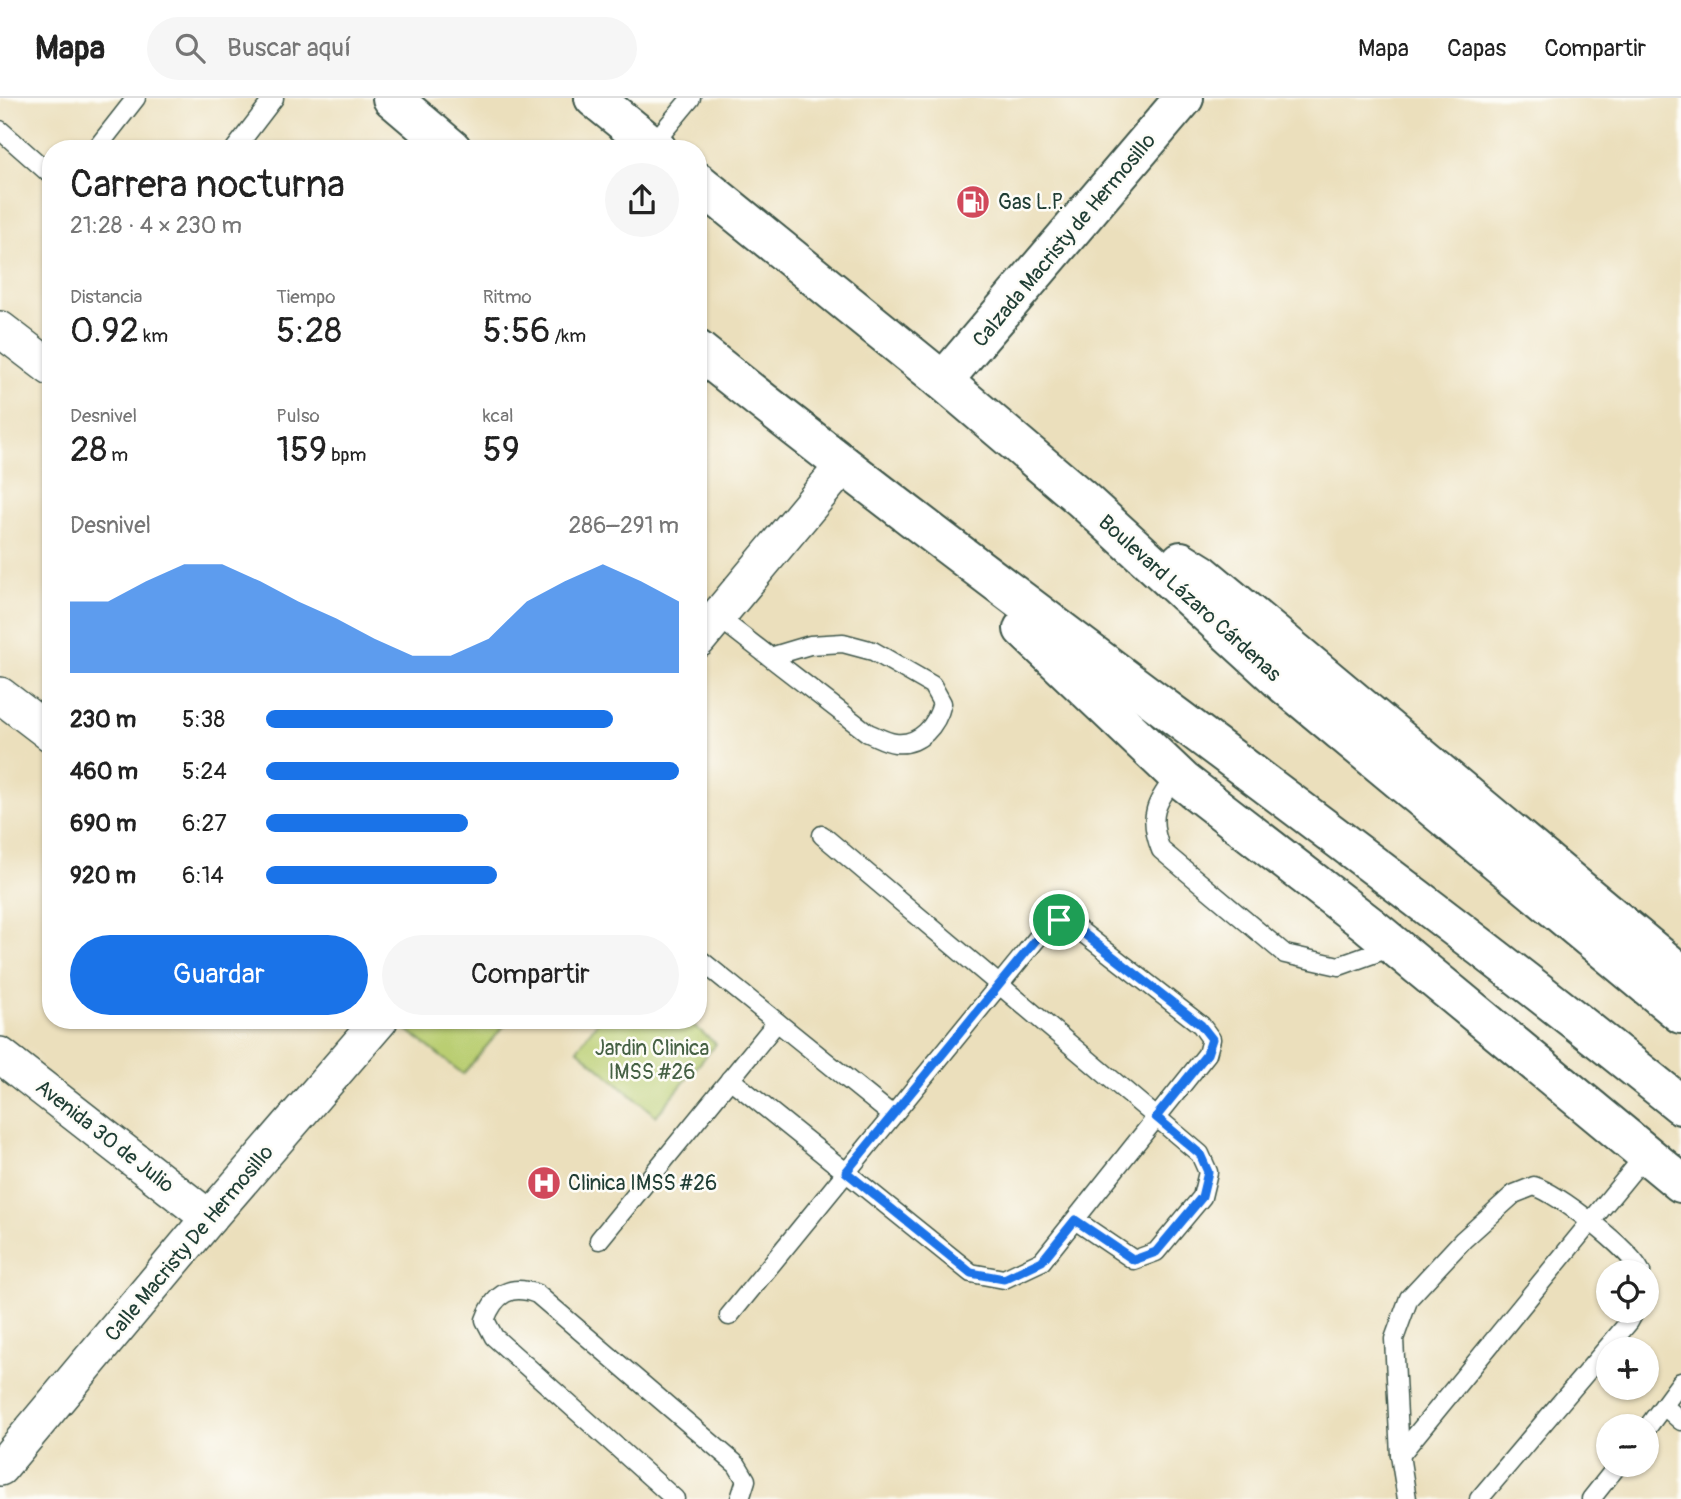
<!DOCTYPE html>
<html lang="es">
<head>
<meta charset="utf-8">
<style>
  :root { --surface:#fff; --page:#f6f6f6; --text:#222; --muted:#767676; --line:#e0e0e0; --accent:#1a73e8 }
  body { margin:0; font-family:Pangolin,sans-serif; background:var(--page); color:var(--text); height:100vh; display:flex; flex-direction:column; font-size:26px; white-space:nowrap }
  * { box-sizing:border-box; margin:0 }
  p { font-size:23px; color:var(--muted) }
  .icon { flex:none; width:38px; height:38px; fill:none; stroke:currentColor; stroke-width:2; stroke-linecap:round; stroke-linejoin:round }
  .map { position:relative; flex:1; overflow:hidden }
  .details { position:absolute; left:42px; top:42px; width:665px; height:889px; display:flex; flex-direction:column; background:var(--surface); border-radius:28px; box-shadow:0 2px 5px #0004 }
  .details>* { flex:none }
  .tools { position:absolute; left:1596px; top:1162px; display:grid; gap:14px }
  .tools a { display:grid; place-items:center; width:63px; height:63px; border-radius:50%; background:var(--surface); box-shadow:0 2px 5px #0004; font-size:35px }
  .pin { position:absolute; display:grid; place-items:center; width:60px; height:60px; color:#fff; margin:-30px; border:4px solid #fff; border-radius:50%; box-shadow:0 2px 7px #0007 }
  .round { display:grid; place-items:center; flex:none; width:74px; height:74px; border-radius:37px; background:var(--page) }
  .summary { display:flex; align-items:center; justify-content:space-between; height:119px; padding:0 28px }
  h1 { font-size:38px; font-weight:600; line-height:52px }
  .metrics { display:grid; grid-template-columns:repeat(3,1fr); gap:10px; height:119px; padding:7px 28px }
  .metrics div { display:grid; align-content:center }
  .metrics b { font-size:35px; font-weight:600 }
  .metrics small { font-size:19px; font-weight:400 }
  .metrics p { font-size:19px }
  .chart { height:196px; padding:14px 28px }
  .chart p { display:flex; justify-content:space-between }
  .chart svg { width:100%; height:126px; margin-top:7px; fill:var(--accent); opacity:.7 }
  .primary-button { display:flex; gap:14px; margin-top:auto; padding:14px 28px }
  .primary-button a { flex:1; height:80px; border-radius:42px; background:var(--accent); color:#fff; font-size:28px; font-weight:600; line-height:80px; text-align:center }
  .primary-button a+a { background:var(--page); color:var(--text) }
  ul { padding:0 28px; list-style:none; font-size:23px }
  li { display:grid; grid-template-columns:112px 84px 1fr; align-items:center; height:52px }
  li i { height:18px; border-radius:9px; background:var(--accent) }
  header { display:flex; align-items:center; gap:42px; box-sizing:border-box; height:98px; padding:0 35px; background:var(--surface); border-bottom:2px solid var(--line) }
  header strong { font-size:33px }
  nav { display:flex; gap:38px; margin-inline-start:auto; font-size:24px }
  .search { width:490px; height:63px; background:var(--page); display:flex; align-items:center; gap:18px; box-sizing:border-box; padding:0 24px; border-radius:38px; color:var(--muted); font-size:26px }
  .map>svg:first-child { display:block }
  .green { fill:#bace72; stroke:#6c8653; stroke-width:2 }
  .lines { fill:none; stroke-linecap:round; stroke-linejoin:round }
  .lane-casing { stroke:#3e5548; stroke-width:21 }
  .street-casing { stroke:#3e5548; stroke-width:38 }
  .secondary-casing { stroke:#3e5548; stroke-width:42 }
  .primary-casing { stroke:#3e5548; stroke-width:42 }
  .lane { stroke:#fff; stroke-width:18 }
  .street { stroke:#fff; stroke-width:35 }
  .secondary { stroke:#fff; stroke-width:38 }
  .primary { stroke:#fff; stroke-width:38 }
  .route-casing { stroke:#fff; stroke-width:14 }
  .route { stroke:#1a73e8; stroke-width:9 }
  .labels { text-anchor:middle; stroke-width:5; stroke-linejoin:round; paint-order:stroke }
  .poi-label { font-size:21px; fill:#1f3d34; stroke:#fdfcf7; text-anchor:start }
  .street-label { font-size:21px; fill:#1f3d34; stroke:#fdfcf7 }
  .park-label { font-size:21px; fill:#466144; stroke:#fdfcf7 }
</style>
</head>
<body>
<header>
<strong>Mapa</strong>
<div class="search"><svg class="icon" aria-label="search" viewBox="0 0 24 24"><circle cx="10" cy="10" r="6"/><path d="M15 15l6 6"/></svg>Buscar aquí</div>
<nav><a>Mapa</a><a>Capas</a><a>Compartir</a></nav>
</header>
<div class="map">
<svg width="1681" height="1401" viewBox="0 0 1681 1401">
  <rect width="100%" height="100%" fill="#fdfcf7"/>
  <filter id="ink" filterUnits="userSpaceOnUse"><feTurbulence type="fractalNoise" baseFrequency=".0143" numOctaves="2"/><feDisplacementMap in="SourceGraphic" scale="14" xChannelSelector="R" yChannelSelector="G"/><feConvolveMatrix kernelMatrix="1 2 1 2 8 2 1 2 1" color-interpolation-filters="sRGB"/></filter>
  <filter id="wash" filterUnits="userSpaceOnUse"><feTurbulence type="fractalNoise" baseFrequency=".00686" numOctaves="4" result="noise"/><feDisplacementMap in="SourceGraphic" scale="28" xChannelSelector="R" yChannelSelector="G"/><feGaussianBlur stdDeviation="1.57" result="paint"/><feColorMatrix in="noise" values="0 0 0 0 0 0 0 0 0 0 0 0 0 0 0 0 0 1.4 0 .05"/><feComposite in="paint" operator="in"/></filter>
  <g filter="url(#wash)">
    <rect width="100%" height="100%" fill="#ebdfbc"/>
    <g class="green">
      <polygon points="415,922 509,922 463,976 407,932"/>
      <polygon points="599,922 687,922 716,946 656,1018 577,951"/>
    </g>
  </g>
  <g filter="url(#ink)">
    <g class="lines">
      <g class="lane-casing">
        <g id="lane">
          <polyline points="0,32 51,77"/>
          <polyline points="652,47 691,0"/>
          <polyline points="96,51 136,0"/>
          <polyline points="235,51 274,0"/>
          <path d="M718,519l150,116c8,3 18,9 27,10 25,3 42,-18 47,-40l-10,-18 -59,-34 -30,-8 -33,2 -40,12"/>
          <path d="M1177,677c-21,28 -30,40 -16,75l124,104 54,12 56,-20"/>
          <polyline points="822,737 1200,1056 1208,1074 1202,1099 1156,1154 1134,1162 1075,1122"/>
          <polyline points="698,860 892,1017"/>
          <polyline points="599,1142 777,924"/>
          <path d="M729,1218c105,-129 210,-257 315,-386l15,-10 15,6 127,99 10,14 -4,15 -165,207 -38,18 -33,-6 -241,-194"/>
          <polyline points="1664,1308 1681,1323"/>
          <polyline points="1647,1330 1681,1284"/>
          <polyline points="1400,1357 1646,1056"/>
          <path d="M675,1401l-181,-162 -9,-17c10,-27 26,-36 52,-26l200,171 9,15 -6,19"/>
          <path d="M1407,1401l-7,-44 -6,-116 15,-41 54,-58 51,-46 20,-8c25,8 95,62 107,86"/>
          <polyline points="1479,1401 1629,1224 1635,1213"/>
          <polyline points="1591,1401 1618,1367"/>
        </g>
      </g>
      <g class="street-casing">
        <g id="street">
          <polyline points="0,231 51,270"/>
          <polyline points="698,542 843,368"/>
          <polyline points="0,597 51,636"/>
          <polyline points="0,957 209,1120"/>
          <polyline points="0,1370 209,1120 380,922"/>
        </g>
      </g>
      <g class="secondary-casing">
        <polyline id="secondary" points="943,283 1184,0"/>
      </g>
      <g class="primary-casing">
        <g id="primary">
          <polyline points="392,0 452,51"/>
          <polyline points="594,0 657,51"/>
          <polyline points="698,84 943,283 1082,401 1284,586 1681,916"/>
          <path d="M698,252c322,259 662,495 983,755"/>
          <polyline points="1181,463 1202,476 1681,876"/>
          <polyline points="1023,531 1183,683 1369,827 1681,1085"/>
        </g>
      </g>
      <use href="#lane" class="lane"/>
      <use href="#street" class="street"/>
      <use href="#secondary" class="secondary"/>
      <use href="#primary" class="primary"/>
    </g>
  </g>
  <g class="lines" filter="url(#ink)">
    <g class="route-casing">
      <polygon id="route" points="1059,822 1074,828 1201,927 1212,941 1207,956 1156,1019 1200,1056 1208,1074 1202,1099 1156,1154 1134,1162 1075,1122 1042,1163 1004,1181 971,1175 846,1074 1044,832"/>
    </g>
    <use href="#route" class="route"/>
  </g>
  <defs>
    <g id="fuel-disc" transform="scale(1.75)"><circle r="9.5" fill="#d1495b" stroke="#fdfcf7"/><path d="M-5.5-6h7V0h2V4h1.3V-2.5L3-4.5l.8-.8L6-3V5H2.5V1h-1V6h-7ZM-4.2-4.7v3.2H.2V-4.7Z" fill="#fff"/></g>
    <g id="hospital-disc" transform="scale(1.75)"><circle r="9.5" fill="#d1495b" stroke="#fdfcf7"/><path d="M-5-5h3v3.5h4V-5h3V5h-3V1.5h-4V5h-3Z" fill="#fff"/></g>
  </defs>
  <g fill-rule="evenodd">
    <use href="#fuel-disc" x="973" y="104"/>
    <use href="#hospital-disc" x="544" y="1085"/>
  </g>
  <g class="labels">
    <g class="poi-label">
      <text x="998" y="111">Gas L.P.</text>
      <text x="568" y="1092">Clinica IMSS #26</text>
    </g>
    <g class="street-label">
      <text transform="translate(1064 142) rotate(-50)" y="7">Calzada Macristy de Hermosillo</text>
      <text transform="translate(1190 500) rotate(42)" y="7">Boulevard Lázaro Cárdenas</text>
      <text transform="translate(105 1038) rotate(38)" y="7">Avenida 30 de Julio</text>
      <text transform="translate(189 1145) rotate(-50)" y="7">Calle Macristy De Hermosillo</text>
    </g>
    <g class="park-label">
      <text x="652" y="957">Jardin Clinica<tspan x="652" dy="24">IMSS #26</tspan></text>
    </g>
  </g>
</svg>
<div class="tools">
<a><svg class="icon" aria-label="locate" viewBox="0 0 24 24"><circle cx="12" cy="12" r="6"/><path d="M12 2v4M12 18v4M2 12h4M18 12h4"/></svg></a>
<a>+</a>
<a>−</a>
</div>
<div class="pin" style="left:1059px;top:822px;background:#1e9e55"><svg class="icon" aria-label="arrive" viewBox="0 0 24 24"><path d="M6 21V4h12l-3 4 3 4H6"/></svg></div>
<section class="details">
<div class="summary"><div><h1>Carrera nocturna</h1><p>21:28 · 4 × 230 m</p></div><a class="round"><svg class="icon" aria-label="share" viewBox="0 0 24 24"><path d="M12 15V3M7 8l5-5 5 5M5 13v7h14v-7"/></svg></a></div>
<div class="metrics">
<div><p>Distancia</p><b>0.92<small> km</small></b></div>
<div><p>Tiempo</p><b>5:28</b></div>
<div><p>Ritmo</p><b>5:56<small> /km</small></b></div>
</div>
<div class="metrics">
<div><p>Desnivel</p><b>28<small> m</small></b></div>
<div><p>Pulso</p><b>159<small> bpm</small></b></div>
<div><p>kcal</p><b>59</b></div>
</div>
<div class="chart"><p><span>Desnivel</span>286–291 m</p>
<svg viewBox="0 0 160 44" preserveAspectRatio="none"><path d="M0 44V19L10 19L20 12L30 6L40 6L50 12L60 19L70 25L80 32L90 38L100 38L110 32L120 19L130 12L140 6L150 12L160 19V44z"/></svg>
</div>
<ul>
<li><b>230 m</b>5:38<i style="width:84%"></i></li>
<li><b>460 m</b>5:24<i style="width:100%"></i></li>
<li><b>690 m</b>6:27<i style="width:49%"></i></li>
<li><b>920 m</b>6:14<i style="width:56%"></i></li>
</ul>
<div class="primary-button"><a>Guardar</a><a>Compartir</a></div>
</section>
</div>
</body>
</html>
